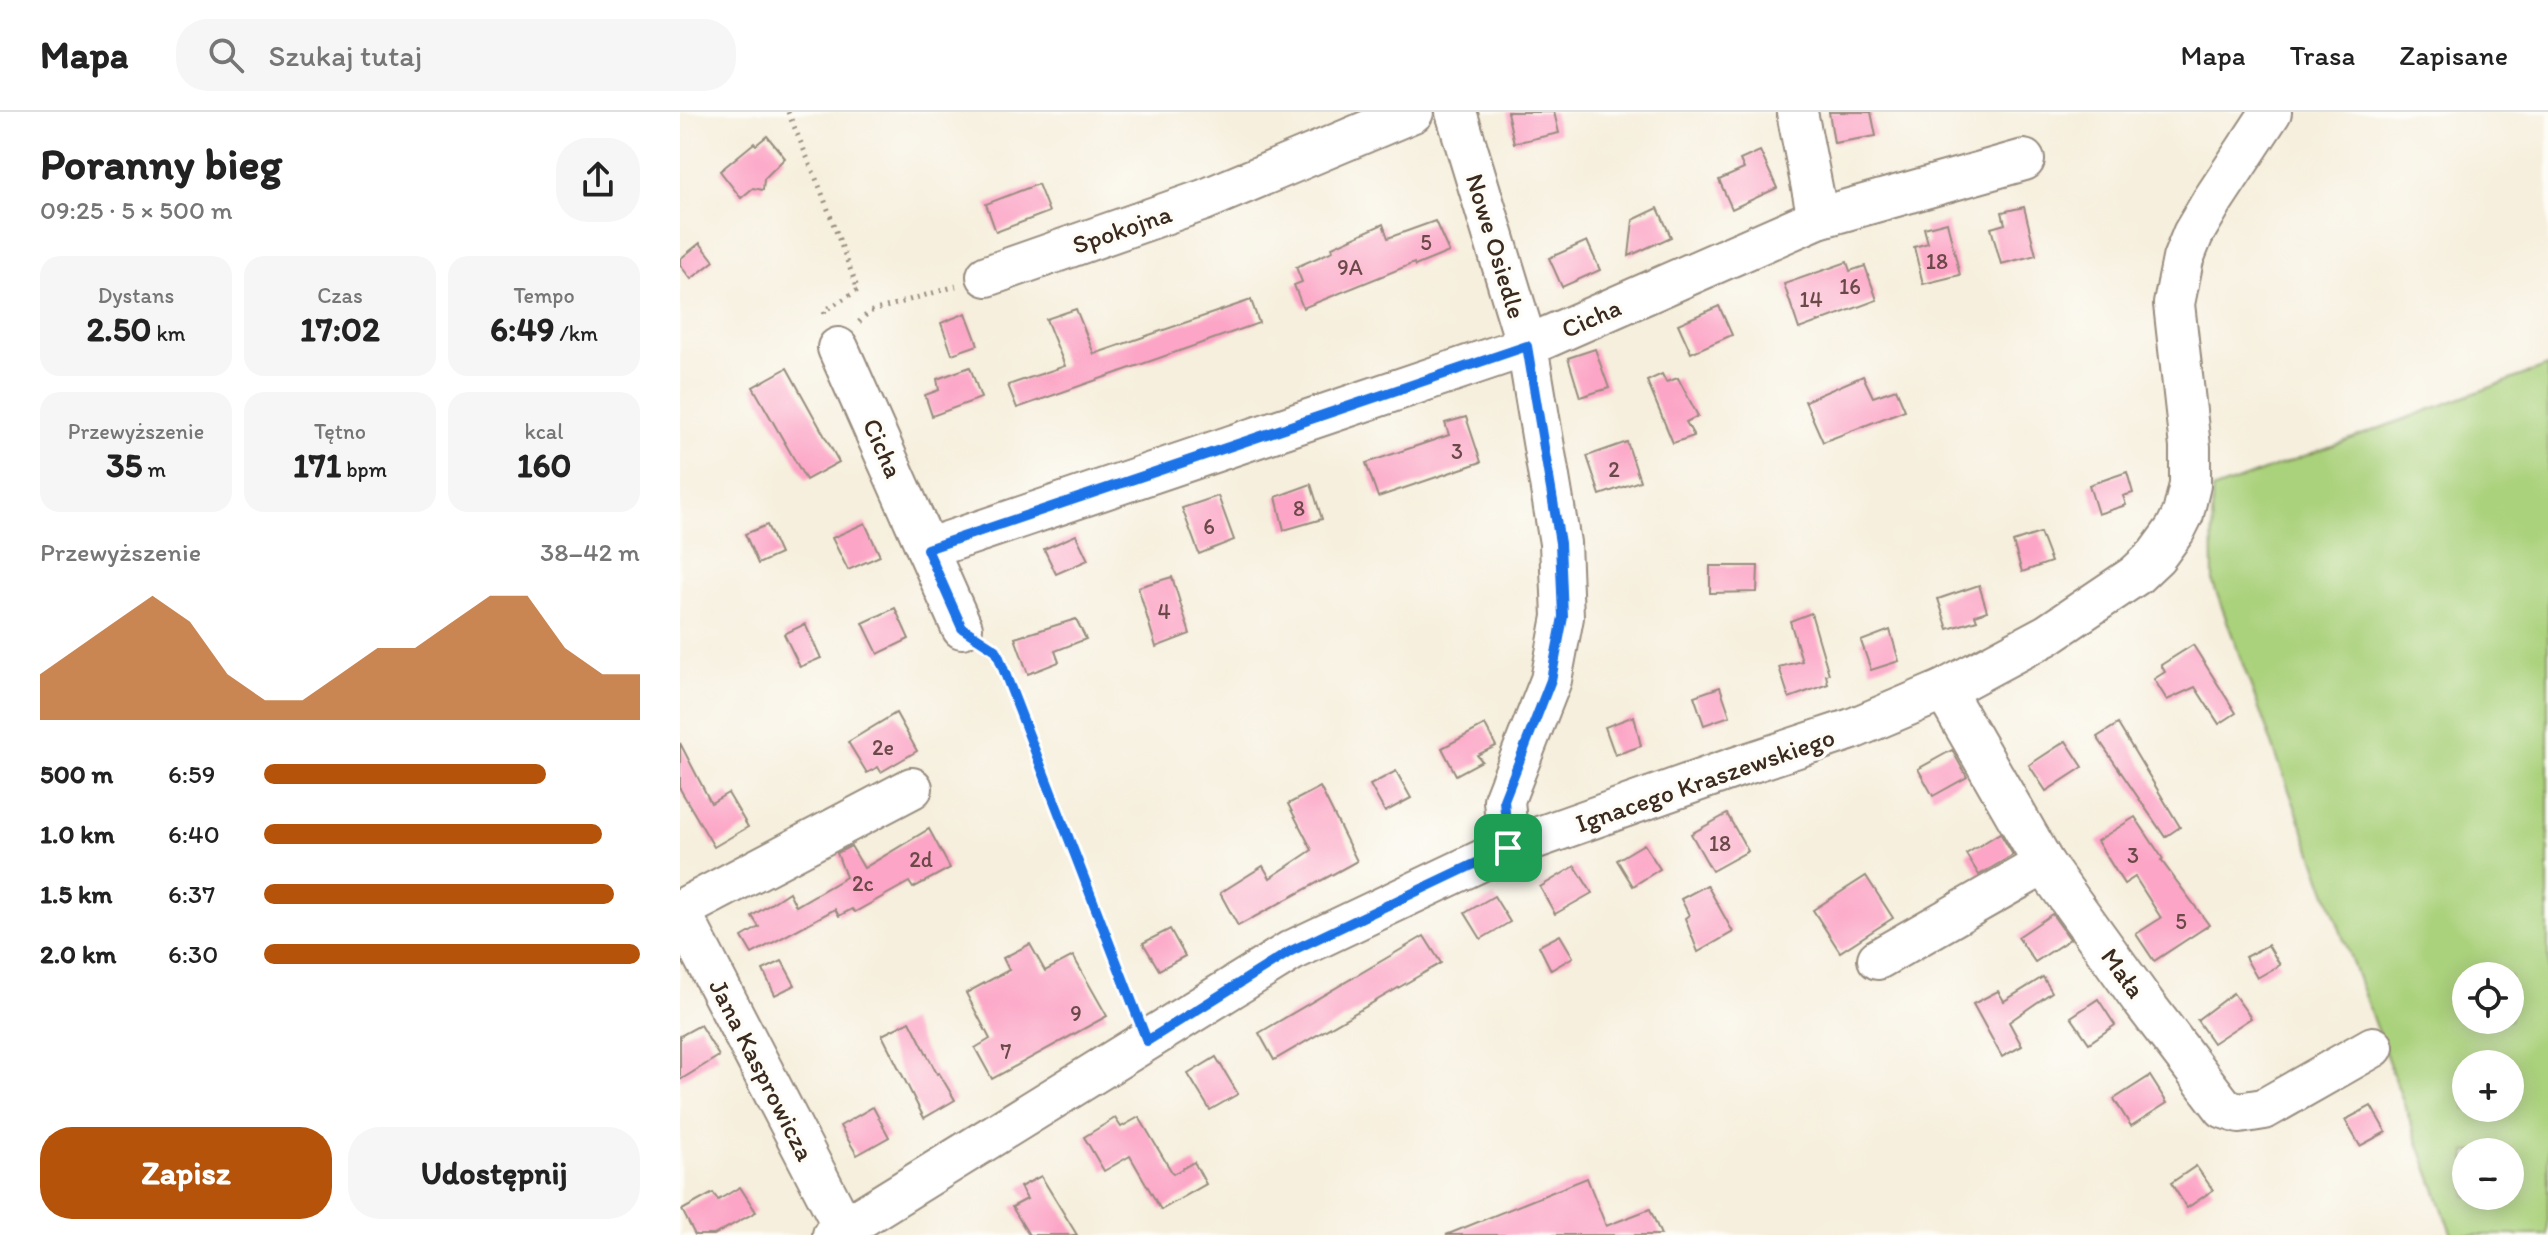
<!DOCTYPE html>
<html lang="pl">
<head>
<meta charset="utf-8">
<style>
  :root { --surface:#fff; --page:#f6f6f6; --text:#222; --muted:#767676; --line:#e0e0e0; --accent:#b45309 }
  body { margin:0; font-family:Itim,sans-serif; background:var(--page); color:var(--text); height:100vh; display:flex; flex-direction:column; font-size:30px; white-space:nowrap }
  * { box-sizing:border-box; margin:0 }
  p { font-size:26px; color:var(--muted) }
  .icon { flex:none; width:44px; height:44px; fill:none; stroke:currentColor; stroke-width:2; stroke-linecap:round; stroke-linejoin:round }
  .map { position:relative; flex:1; overflow:hidden }
  .panel { display:flex; flex-direction:column; background:var(--surface); width:680px }
  .panel>* { flex:none }
  .controls { position:absolute; left:1772px; top:850px; display:grid; gap:16px }
  .controls a { display:grid; place-items:center; width:72px; height:72px; border-radius:50%; background:var(--surface); box-shadow:0 4px 20px #0003; font-size:40px }
  .pin { position:absolute; display:grid; place-items:center; width:68px; height:68px; color:#fff; margin:-34px; border-radius:16px; box-shadow:0 4px 12px #0006 }
  .round { display:grid; place-items:center; flex:none; width:84px; height:84px; border-radius:32px; background:var(--page) }
  .summary { display:flex; align-items:center; justify-content:space-between; height:136px; padding:0 40px }
  h1 { font-size:44px; font-weight:700; line-height:60px }
  .figures { display:grid; grid-template-columns:repeat(3,1fr); gap:12px; height:136px; padding:8px 40px }
  .figures div { display:grid; align-content:center; border-radius:20px; background:var(--page); text-align:center }
  .figures b { font-size:34px; font-weight:700 }
  .figures small { font-size:22px; font-weight:400 }
  .figures p { font-size:22px }
  .chart { height:224px; padding:16px 40px }
  .chart p { display:flex; justify-content:space-between }
  .chart svg { width:100%; height:144px; margin-top:8px; fill:var(--accent); opacity:.7 }
  .cta { display:flex; gap:16px; margin-top:auto; padding:16px 40px }
  .cta a { flex:1; height:92px; border-radius:32px; background:var(--accent); color:#fff; font-size:32px; font-weight:700; line-height:92px; text-align:center }
  .cta a+a { background:var(--page); color:var(--text) }
  ul { padding:0 40px; list-style:none; font-size:26px }
  li { display:grid; grid-template-columns:128px 96px 1fr; align-items:center; height:60px }
  li i { height:20px; border-radius:10px; background:var(--accent) }
  header { display:flex; align-items:center; gap:48px; box-sizing:border-box; height:112px; padding:0 40px; background:var(--surface); border-bottom:2px solid var(--line) }
  header strong { font-size:38px }
  nav { display:flex; gap:44px; margin-inline-start:auto; font-size:28px }
  .search { width:560px; height:72px; background:var(--page); display:flex; align-items:center; gap:20px; box-sizing:border-box; padding:0 28px; border-radius:32px; color:var(--muted); font-size:30px }
  main { display:flex; flex:1; min-height:0 }
  .map>svg:first-child { display:block }
  .green { fill:#aad17c; stroke:#727e4d; stroke-width:2; fill-rule:evenodd }
  .building { fill:#fca5c6 }
  .lines { fill:none; stroke-linecap:round; stroke-linejoin:round }
  .minor-casing { stroke:#988c7e; stroke-width:44 }
  .path { stroke:#988c7e; stroke-width:5; stroke-dasharray:2 6; stroke-linecap:butt }
  .minor { stroke:#fff; stroke-width:40 }
  .route-casing { stroke:#fff; stroke-width:16 }
  .route { stroke:#1a73e8; stroke-width:10 }
  .labels { text-anchor:middle; stroke-width:7; stroke-linejoin:round; paint-order:stroke }
  .number-label { font-size:22px; fill:#6b4948 }
  .street-label { font-size:26px; fill:#3b2a1e; stroke:#fdfcf7 }
</style>
</head>
<body>
<header>
<strong>Mapa</strong>
<div class="search"><svg class="icon" aria-label="search" viewBox="0 0 24 24"><circle cx="10" cy="10" r="6"/><path d="M15 15l6 6"/></svg>Szukaj tutaj</div>
<nav><a>Mapa</a><a>Trasa</a><a>Zapisane</a></nav>
</header>
<main>
<section class="panel">
<div class="summary"><div><h1>Poranny bieg</h1><p>09:25 · 5 × 500 m</p></div><a class="round"><svg class="icon" aria-label="share" viewBox="0 0 24 24"><path d="M12 15V3M7 8l5-5 5 5M5 13v7h14v-7"/></svg></a></div>
<div class="figures">
<div><p>Dystans</p><b>2.50<small> km</small></b></div>
<div><p>Czas</p><b>17:02</b></div>
<div><p>Tempo</p><b>6:49<small> /km</small></b></div>
</div>
<div class="figures">
<div><p>Przewyższenie</p><b>35<small> m</small></b></div>
<div><p>Tętno</p><b>171<small> bpm</small></b></div>
<div><p>kcal</p><b>160</b></div>
</div>
<div class="chart"><p><span>Przewyższenie</span>38–42 m</p>
<svg viewBox="0 0 160 44" preserveAspectRatio="none"><path d="M0 44V30L10 22L20 14L30 6L40 14L50 30L60 38L70 38L80 30L90 22L100 22L110 14L120 6L130 6L140 22L150 30L160 30V44z"/></svg>
</div>
<ul>
<li><b>500 m</b>6:59<i style="width:75%"></i></li>
<li><b>1.0 km</b>6:40<i style="width:90%"></i></li>
<li><b>1.5 km</b>6:37<i style="width:93%"></i></li>
<li><b>2.0 km</b>6:30<i style="width:100%"></i></li>
</ul>
<div class="cta"><a>Zapisz</a><a>Udostępnij</a></div>
</section>
<div class="map">
<svg width="1868" height="1123" viewBox="0 0 1868 1123">
  <rect width="100%" height="100%" fill="#fdfcf7"/>
  <filter id="ink" filterUnits="userSpaceOnUse"><feTurbulence type="fractalNoise" baseFrequency=".0125" numOctaves="2"/><feDisplacementMap in="SourceGraphic" scale="16" xChannelSelector="R" yChannelSelector="G"/><feConvolveMatrix kernelMatrix="1 2 1 2 8 2 1 2 1" color-interpolation-filters="sRGB"/></filter>
  <filter id="wash" filterUnits="userSpaceOnUse"><feTurbulence type="fractalNoise" baseFrequency=".006" numOctaves="4" result="noise"/><feDisplacementMap in="SourceGraphic" scale="32" xChannelSelector="R" yChannelSelector="G"/><feGaussianBlur stdDeviation="1.8" result="paint"/><feColorMatrix in="noise" values="0 0 0 0 0 0 0 0 0 0 0 0 0 0 0 0 0 1.4 0 .05"/><feComposite in="paint" operator="in"/></filter>
  <g filter="url(#wash)">
    <rect width="100%" height="100%" fill="#f6efdd"/>
    <path class="green" d="M1868,254v869h-96l-239,-652 -1,-93zM1786,864h44v44h-44zM1786,952h44v44h-44zM1786,1040h44v44h-44z"/>
    <g id="blocks">
      <g class="building">
        <polygon points="827,0 874,0 879,21 834,31"/>
        <polygon points="1149,0 1191,0 1196,24 1154,31"/>
        <polygon points="87,24 105,46 84,67 83,78 73,76 61,86 40,59 74,31 76,33"/>
        <polygon points="1080,39 1097,76 1052,97 1039,68 1064,57 1060,48"/>
        <polygon points="358,72 369,100 316,120 306,92"/>
        <polygon points="1344,95 1356,143 1321,152 1311,116 1325,112 1322,100"/>
        <polygon points="978,96 991,125 949,144 953,108"/>
        <polygon points="755,109 769,140 735,154 734,151 623,196 614,173 622,170 616,155 653,139 652,135 703,112 708,126"/>
        <polygon points="1267,110 1280,163 1243,172 1234,135 1248,131 1244,116"/>
        <polygon points="907,129 920,158 882,175 869,146"/>
        <polygon points="20,131 34,149 11,167 0,153 0,147"/>
        <polygon points="1167,150 1170,159 1185,154 1197,188 1119,217 1104,172"/>
        <polygon points="571,188 579,211 337,296 328,273 385,254 366,207 396,197 414,242"/>
        <polygon points="1039,194 1052,223 1011,241 998,212"/>
        <polygon points="286,201 298,233 272,242 261,211"/>
        <polygon points="915,237 929,276 900,285 888,246"/>
        <polygon points="290,255 301,286 252,304 245,283 259,278 257,267"/>
        <polygon points="107,256 159,350 126,368 73,275"/>
        <polygon points="982,262 986,270 998,266 1018,304 1006,310 1014,324 993,331 967,269"/>
        <polygon points="1183,264 1193,285 1216,277 1225,298 1143,330 1125,289"/>
        <polygon points="786,305 801,350 698,385 686,351 769,323 765,311"/>
        <polygon points="947,330 960,369 920,383 907,344"/>
        <polygon points="1447,360 1453,381 1443,384 1446,393 1418,402 1409,373"/>
        <polygon points="631,372 642,407 604,418 596,385"/>
        <polygon points="538,384 554,428 519,442 502,396"/>
        <polygon points="185,411 200,444 168,458 152,426"/>
        <polygon points="87,413 100,442 78,452 65,422"/>
        <polygon points="1360,421 1371,450 1342,460 1333,430"/>
        <polygon points="396,423 408,448 376,462 364,437"/>
        <polygon points="1030,454 1078,454 1077,480 1030,481"/>
        <polygon points="492,465 510,522 476,535 458,475"/>
        <polygon points="1299,473 1307,499 1295,503 1297,508 1268,517 1258,487"/>
        <polygon points="215,496 229,527 198,542 183,511"/>
        <polygon points="1131,501 1149,562 1146,563 1148,572 1109,586 1099,555 1122,549 1110,509"/>
        <polygon points="396,507 406,527 375,539 379,550 348,562 335,526"/>
        <polygon points="125,512 141,546 120,555 104,522"/>
        <polygon points="1210,518 1219,549 1191,558 1181,529"/>
        <polygon points="1513,533 1556,601 1539,612 1515,575 1487,588 1474,567 1485,560 1481,553"/>
        <polygon points="1040,575 1050,604 1024,613 1014,584"/>
        <polygon points="216,601 237,639 201,660 198,655 187,661 168,630"/>
        <polygon points="954,604 961,634 935,643 925,615"/>
        <polygon points="1438,612 1500,715 1485,725 1417,625"/>
        <polygon points="805,613 816,634 797,643 802,649 776,663 762,636"/>
        <polygon points="1386,629 1403,655 1366,679 1349,653"/>
        <polygon points="0,631 31,691 48,681 68,715 34,735 0,677"/>
        <polygon points="1272,638 1287,665 1253,684 1238,657"/>
        <polygon points="716,659 731,686 705,700 690,673"/>
        <polygon points="640,675 677,749 558,814 540,781 583,754 590,766 632,738 608,692"/>
        <polygon points="1047,702 1068,739 1032,759 1011,722"/>
        <polygon points="1455,705 1483,747 1481,748 1529,813 1474,849 1456,822 1481,806 1455,765 1444,772 1417,729"/>
        <polygon points="249,717 270,756 233,776 229,770 175,800 172,797 159,804 155,797 72,842 62,825 79,815 72,804 109,780 116,794 166,765 157,741 171,734 184,756"/>
        <polygon points="1320,721 1333,743 1299,763 1286,742"/>
        <polygon points="964,732 980,757 953,774 937,748"/>
        <polygon points="895,754 912,781 875,802 860,775"/>
        <polygon points="1186,764 1213,806 1160,840 1133,798"/>
        <polygon points="1027,773 1053,820 1018,840 1005,806 1009,803 1001,787"/>
        <polygon points="814,784 830,810 801,827 785,801"/>
        <polygon points="1372,802 1390,827 1355,850 1338,825"/>
        <polygon points="490,817 505,844 479,858 463,831"/>
        <polygon points="880,823 893,845 871,858 859,834"/>
        <polygon points="744,824 761,851 594,948 579,921"/>
        <polygon points="350,832 365,859 393,844 427,904 312,967 295,936 310,927 286,881 329,858 323,846"/>
        <polygon points="1588,833 1600,853 1577,866 1565,845"/>
        <polygon points="102,849 115,873 95,883 83,858"/>
        <polygon points="1363,865 1372,880 1329,910 1342,934 1322,945 1293,892 1318,879 1324,889"/>
        <polygon points="1553,881 1571,906 1533,931 1517,908"/>
        <polygon points="1418,887 1435,913 1409,931 1391,905"/>
        <polygon points="230,909 257,962 259,961 275,988 244,1006 202,923"/>
        <polygon points="20,913 39,944 0,968 0,924"/>
        <polygon points="536,945 558,982 530,998 508,962"/>
        <polygon points="1470,964 1487,991 1451,1014 1434,987"/>
        <polygon points="1691,994 1706,1020 1680,1034 1665,1008"/>
        <polygon points="193,995 209,1025 177,1043 160,1014"/>
        <polygon points="459,1005 493,1062 514,1050 526,1072 481,1098 450,1044 424,1059 404,1025 435,1006 441,1015"/>
        <polygon points="1516,1054 1533,1078 1507,1096 1491,1071"/>
        <polygon points="361,1064 397,1123 349,1123 332,1095 347,1087 340,1075"/>
        <polygon points="907,1066 926,1114 970,1097 981,1123 766,1123"/>
        <polygon points="60,1075 76,1100 34,1123 15,1123 2,1098 33,1081 38,1088"/>
      </g>
    </g>
  </g>
  <g filter="url(#ink)">
    <use href="#blocks" fill-opacity="0" stroke="#988c7e" stroke-width="2"/>
    <g class="lines">
      <g class="minor-casing">
        <g id="minor">
          <polyline points="776,0 847,234 880,431 883,505 871,568 824,688 828,736"/>
          <polyline points="1117,0 1138,106"/>
          <polyline points="307,164 524,88 733,0"/>
          <polyline points="158,236 282,516"/>
          <polyline points="247,437 847,234 1138,106 1344,48"/>
          <polyline points="1264,578 1364,752 1464,891 1544,996 1559,1001 1584,997 1693,935"/>
          <polyline points="0,798 232,676"/>
          <polyline points="0,799 164,1116"/>
          <polyline points="1198,847 1364,752"/>
          <polyline points="153,1123 611,839 828,736 1054,656 1172,617 1264,578 1367,523 1456,463 1476,444 1495,418 1503,402 1510,373 1510,335 1494,192 1503,147 1513,122 1533,88 1591,0"/>
        </g>
      </g>
      <g class="path">
        <polyline points="108,0 140,76 178,178 144,199 146,205"/>
        <polyline points="179,210 189,200 276,174"/>
        <polyline points="310,534 316,538 455,898"/>
      </g>
      <use href="#minor" class="minor"/>
    </g>
  </g>
  <g class="lines" filter="url(#ink)">
    <g class="route-casing">
      <polygon id="route" points="847,234 880,431 883,505 871,568 824,688 828,736 611,839 467,929 316,538 282,516 247,437"/>
    </g>
    <use href="#route" class="route"/>
  </g>
  <g class="labels">
    <g class="number-label">
      <text x="746" y="138">5</text>
      <text x="1257" y="157">18</text>
      <text x="670" y="163">9A</text>
      <text x="1170" y="182">16</text>
      <text x="1131" y="195">14</text>
      <text x="777" y="347">3</text>
      <text x="934" y="365">2</text>
      <text x="619" y="404">8</text>
      <text x="529" y="422">6</text>
      <text x="484" y="507">4</text>
      <text x="203" y="643">2e</text>
      <text x="1040" y="739">18</text>
      <text x="1453" y="751">3</text>
      <text x="241" y="755">2d</text>
      <text x="183" y="779">2c</text>
      <text x="1501" y="817">5</text>
      <text x="396" y="909">9</text>
      <text x="326" y="947">7</text>
    </g>
    <g class="street-label">
      <text transform="translate(442 117) rotate(-19)" y="9">Spokojna</text>
      <text transform="translate(816 134) rotate(73)" y="9">Nowe Osiedle</text>
      <text transform="translate(911 206) rotate(-24)" y="9">Cicha</text>
      <text transform="translate(203 336) rotate(66)" y="9">Cicha</text>
      <text transform="translate(1025 668) rotate(-19)" y="9">Ignacego Kraszewskiego</text>
      <text transform="translate(1443 861) rotate(54)" y="9">Mała</text>
      <text transform="translate(82 958) rotate(63)" y="9">Jana Kasprowicza</text>
    </g>
  </g>
</svg>
<div class="controls">
<a><svg class="icon" aria-label="locate" viewBox="0 0 24 24"><circle cx="12" cy="12" r="6"/><path d="M12 2v4M12 18v4M2 12h4M18 12h4"/></svg></a>
<a>+</a>
<a>−</a>
</div>
<div class="pin" style="left:828px;top:736px;background:#1e9e55"><svg class="icon" aria-label="arrive" viewBox="0 0 24 24"><path d="M6 21V4h12l-3 4 3 4H6"/></svg></div>
</div>
</main>
</body>
</html>
